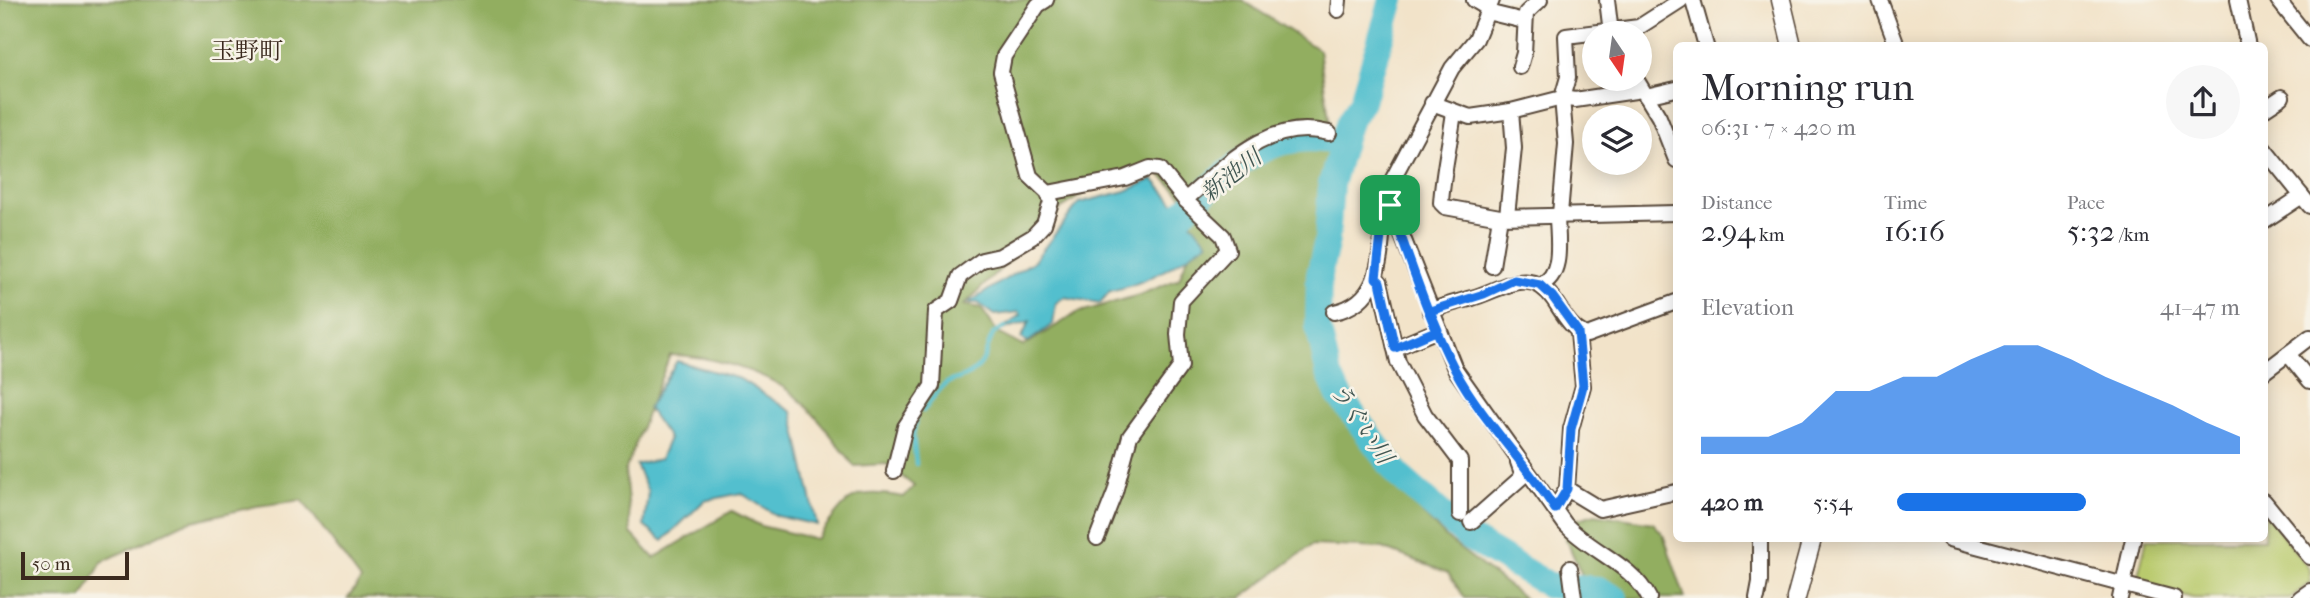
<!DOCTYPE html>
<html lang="en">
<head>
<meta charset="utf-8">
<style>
  :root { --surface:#fff; --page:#f7f7f7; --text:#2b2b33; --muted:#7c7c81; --accent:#1a73e8 }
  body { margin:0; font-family:"IM FELL French Canon","Noto Serif JP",serif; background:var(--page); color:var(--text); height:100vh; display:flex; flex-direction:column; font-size:26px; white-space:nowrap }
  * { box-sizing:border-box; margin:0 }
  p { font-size:23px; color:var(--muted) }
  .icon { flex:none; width:38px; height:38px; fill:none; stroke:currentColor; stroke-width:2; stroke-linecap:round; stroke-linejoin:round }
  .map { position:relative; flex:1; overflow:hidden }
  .panel { position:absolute; left:1673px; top:42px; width:595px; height:500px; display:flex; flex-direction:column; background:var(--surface); border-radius:10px; box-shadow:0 4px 18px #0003 }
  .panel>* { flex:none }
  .needle { width:46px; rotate:167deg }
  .tools { position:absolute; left:1582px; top:21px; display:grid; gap:14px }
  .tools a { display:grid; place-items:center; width:70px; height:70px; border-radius:50%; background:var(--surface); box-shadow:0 4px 18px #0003; font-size:35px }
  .scale { position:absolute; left:21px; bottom:18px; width:108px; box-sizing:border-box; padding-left:7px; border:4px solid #3b2a1e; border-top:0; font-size:19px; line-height:24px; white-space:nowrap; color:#3b2a1e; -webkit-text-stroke:5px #f7f3e8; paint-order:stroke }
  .pin { position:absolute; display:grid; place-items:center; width:60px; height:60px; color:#fff; margin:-30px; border-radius:14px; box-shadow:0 4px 10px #0006 }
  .round { display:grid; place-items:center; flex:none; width:74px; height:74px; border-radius:37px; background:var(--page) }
  .headline { display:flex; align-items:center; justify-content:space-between; height:119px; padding:0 28px }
  h1 { font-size:38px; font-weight:600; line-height:52px }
  .stats { display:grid; grid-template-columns:repeat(3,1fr); gap:10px; height:119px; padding:7px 28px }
  .stats div { display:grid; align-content:center }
  .stats b { font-size:30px; font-weight:600 }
  .stats small { font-size:19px; font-weight:400 }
  .stats p { font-size:19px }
  .chart { height:196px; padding:14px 28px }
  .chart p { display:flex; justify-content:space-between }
  .chart svg { width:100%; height:126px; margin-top:7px; fill:var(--accent); opacity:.7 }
  ul { padding:0 28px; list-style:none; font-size:23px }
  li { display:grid; grid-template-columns:112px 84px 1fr; align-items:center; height:52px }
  li i { height:18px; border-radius:9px; background:var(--accent) }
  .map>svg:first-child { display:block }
  .green { fill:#b9ca6d; stroke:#7a7a46; stroke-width:2 }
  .forest { fill:#92ae60; stroke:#666c3f; stroke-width:2; fill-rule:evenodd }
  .water { fill:#53bfce; stroke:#477476; stroke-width:2 }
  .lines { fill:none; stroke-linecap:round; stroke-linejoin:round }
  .stream { stroke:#53bfce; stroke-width:4.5 }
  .river { stroke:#53bfce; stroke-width:26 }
  .minor-casing { stroke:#564638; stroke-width:18 }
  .tertiary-casing { stroke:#564638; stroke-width:21 }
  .minor { stroke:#fff; stroke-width:14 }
  .tertiary { stroke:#fff; stroke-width:18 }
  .route-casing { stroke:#fff; stroke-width:14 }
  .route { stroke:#1a73e8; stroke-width:9 }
  .labels { text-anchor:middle; stroke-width:5; stroke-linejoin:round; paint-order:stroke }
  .water-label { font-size:23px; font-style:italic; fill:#425753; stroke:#f7f3e8 }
  .quarter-label { font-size:24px; fill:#3b2a1e; stroke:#f7f3e8 }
</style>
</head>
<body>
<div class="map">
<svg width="2310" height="598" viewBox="0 0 2310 598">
  <rect width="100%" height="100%" fill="#f7f3e8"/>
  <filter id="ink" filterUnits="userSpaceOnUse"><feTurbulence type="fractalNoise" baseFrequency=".0143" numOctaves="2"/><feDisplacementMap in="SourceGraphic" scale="14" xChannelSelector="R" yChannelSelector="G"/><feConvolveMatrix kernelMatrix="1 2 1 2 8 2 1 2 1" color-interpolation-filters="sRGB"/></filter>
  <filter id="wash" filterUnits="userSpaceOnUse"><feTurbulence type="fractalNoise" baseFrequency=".00686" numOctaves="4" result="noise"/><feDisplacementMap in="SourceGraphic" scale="28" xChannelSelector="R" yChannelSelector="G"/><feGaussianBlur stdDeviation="1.57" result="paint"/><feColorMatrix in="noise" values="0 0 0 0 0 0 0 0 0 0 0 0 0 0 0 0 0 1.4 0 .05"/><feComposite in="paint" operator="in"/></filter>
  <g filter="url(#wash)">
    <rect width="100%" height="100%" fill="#f2e3c9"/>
    <polygon class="green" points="2265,513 2310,570 2310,583 2290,598 2193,598 2136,583 2147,539 2264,539"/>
    <g class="forest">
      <path d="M0,0h1242l77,50 15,101 -20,112v87l42,85 57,69 37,37 74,57h-59l-17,-25 -65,-25 -71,-3 -71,53h-893l13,-18 -59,-80 -45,6 -73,17 -82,39 -20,36h-82zM1156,170l29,29 11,38 -17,42 -40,16 -62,18 -54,33 -25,-13 -17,-25 -17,-3 98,-97 46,-31zM670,355c36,0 95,16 124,40 23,20 42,47 60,71l32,-2 28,22 -10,11c-57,-9 -54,0 -88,42l-55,-13 -29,-15 -78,47 -23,-25 -6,-62z"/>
      <polygon points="1595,514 1653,523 1663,534 1685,598 1596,598 1590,593 1564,535 1572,521"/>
    </g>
    <g class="water">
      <path d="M1153,179l55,63c-31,22 -61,42 -98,49l-10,12 -36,-6 -8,6 -3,21 -25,18 -7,-4 9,-17 -31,10 22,-16 -2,-3 -24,3 -17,-12h-10l66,-42 45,-58 47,-12z"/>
      <polygon points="677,361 740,379 792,412 817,525 777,516 741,493 704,501 663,541 644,526 648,492 636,465 660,459 669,438 648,408"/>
    </g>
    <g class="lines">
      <g class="stream">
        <path d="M923,411c7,-7 17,-26 26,-29 11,-5 19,-4 29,-15 9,-9 9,-23 16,-34l11,-6"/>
        <polyline points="916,464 913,435 916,420"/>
      </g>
      <g class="river">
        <polyline points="1392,0 1362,101 1348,124 1331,184 1327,240 1319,275 1318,326 1328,371 1338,394 1399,476 1469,538 1549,585 1599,589 1615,598"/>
        <path d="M1168,225c54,-45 96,-103 174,-81"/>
      </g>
    </g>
  </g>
  <g filter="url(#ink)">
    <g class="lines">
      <g class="minor-casing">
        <g id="minor">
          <polyline points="1474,0 1489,9"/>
          <path d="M1492,0l-16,39 -24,29 -63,118 1,19 65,164 110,155c26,28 67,40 84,74"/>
          <polyline points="1607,0 1611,33"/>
          <polyline points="1693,0 1706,46"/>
          <polyline points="1880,0 1897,46"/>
          <polyline points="2238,0 2248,46"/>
          <polyline points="2278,0 2310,40"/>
          <polyline points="1338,10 1339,0"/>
          <polyline points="1487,12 1524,21"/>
          <polyline points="1520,67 1524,53 1526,13 1540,0"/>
          <polyline points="1636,79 1659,117 1676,160"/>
          <polyline points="1646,96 1676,89"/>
          <polyline points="1432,103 1470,117 1511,111 1562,98 1568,77 1566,36 1639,27 1681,0"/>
          <polyline points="2264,109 2282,97"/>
          <path d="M1454,112c-4,31 -11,59 -13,91l4,4 55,10 176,-4"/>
          <polyline points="2264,149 2310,206"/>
          <polyline points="1048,193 1125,178 1150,168 1160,169 1185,200 1223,236 1228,250 1181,301 1178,334 1181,366 1130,436 1115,492 1097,538"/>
          <path d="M1185,200c41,-35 84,-83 144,-67"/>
          <polyline points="1560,214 1566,144 1562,98 1575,100 1642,90"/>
          <polyline points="1507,216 1514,148 1511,111"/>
          <polyline points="2264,221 2302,196"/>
          <polyline points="1492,266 1500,217"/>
          <polyline points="1376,278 1380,282 1398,362 1425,415 1460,461 1460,514"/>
          <path d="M1540,285c25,-10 17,-48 17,-70"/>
          <path d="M1430,311c15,-6 28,-9 42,-13 30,-8 58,-34 82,2 9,13 17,30 33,35l89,-33"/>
          <path d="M1334,312c50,-10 46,-60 50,-101l6,-6"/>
          <polyline points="1395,348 1438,330"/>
          <polyline points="2288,354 2310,381"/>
          <polyline points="2264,372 2310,337"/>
          <polyline points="894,471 905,427 932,386 936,311 951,301 960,276 982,260 1000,256 1032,237 1044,224 1051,202 1048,193 1030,176 1001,72 1004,56 1038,5 1046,0"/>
          <polyline points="1567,489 1600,509 1676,492"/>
          <polyline points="2264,501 2310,557"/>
          <polyline points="1555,509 1567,489 1571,429 1583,386 1578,333"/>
          <polyline points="1471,522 1523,476 1518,462"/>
          <polyline points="1950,539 2174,598"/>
          <polyline points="1570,568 1574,598"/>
          <polyline points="1757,598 1760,582 1760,539"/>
          <polyline points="2120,598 2133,539"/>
          <polyline points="2300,598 2310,591"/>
        </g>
      </g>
      <g class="tertiary-casing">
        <g id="tertiary">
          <polyline points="1781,0 1792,46"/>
          <polyline points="1796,598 1812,539"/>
        </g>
      </g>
      <use href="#minor" class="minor"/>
      <use href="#tertiary" class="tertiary"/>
    </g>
  </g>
  <g class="lines" filter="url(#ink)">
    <g class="route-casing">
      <path id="route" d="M1390,205c20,55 38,113 65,165 27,50 69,91 100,139l12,-20 4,-60 12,-43 -5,-54 -26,-36 -12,-11 -26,-5 -30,14 -54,17 8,19 -43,18 -15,-66 -4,-4 8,-67 6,-6"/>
    </g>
    <use href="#route" class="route"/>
  </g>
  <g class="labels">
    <g class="water-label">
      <text transform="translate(1231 175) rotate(-38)" y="8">新池川</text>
      <text transform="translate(1362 423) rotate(56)" y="8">うぐい川</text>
    </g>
    <g class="quarter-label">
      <text x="247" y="59">玉野町</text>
    </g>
  </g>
</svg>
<div class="tools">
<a><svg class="needle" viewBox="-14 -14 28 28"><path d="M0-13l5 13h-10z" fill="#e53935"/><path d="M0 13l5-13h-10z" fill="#7c7c81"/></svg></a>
<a><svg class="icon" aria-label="layers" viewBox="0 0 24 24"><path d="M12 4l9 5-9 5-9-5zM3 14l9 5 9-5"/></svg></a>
</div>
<div class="scale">50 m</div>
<div class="pin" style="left:1390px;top:205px;background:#1e9e55"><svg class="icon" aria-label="arrive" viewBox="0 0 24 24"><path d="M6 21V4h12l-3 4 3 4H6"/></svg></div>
<section class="panel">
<div class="headline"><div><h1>Morning run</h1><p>06:31 · 7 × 420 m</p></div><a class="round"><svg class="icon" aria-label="share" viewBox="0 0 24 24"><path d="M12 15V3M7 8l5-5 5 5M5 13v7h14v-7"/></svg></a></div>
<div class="stats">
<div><p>Distance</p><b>2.94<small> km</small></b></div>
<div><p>Time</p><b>16:16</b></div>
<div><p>Pace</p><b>5:32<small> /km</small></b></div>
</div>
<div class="chart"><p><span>Elevation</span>41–47 m</p>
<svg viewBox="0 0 160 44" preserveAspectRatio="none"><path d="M0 44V38L10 38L20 38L30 33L40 22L50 22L60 17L70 17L80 11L90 6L100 6L110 11L120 17L130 22L140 27L150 33L160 38V44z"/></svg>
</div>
<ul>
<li><b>420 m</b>5:54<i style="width:55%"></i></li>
</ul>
</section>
</div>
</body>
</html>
